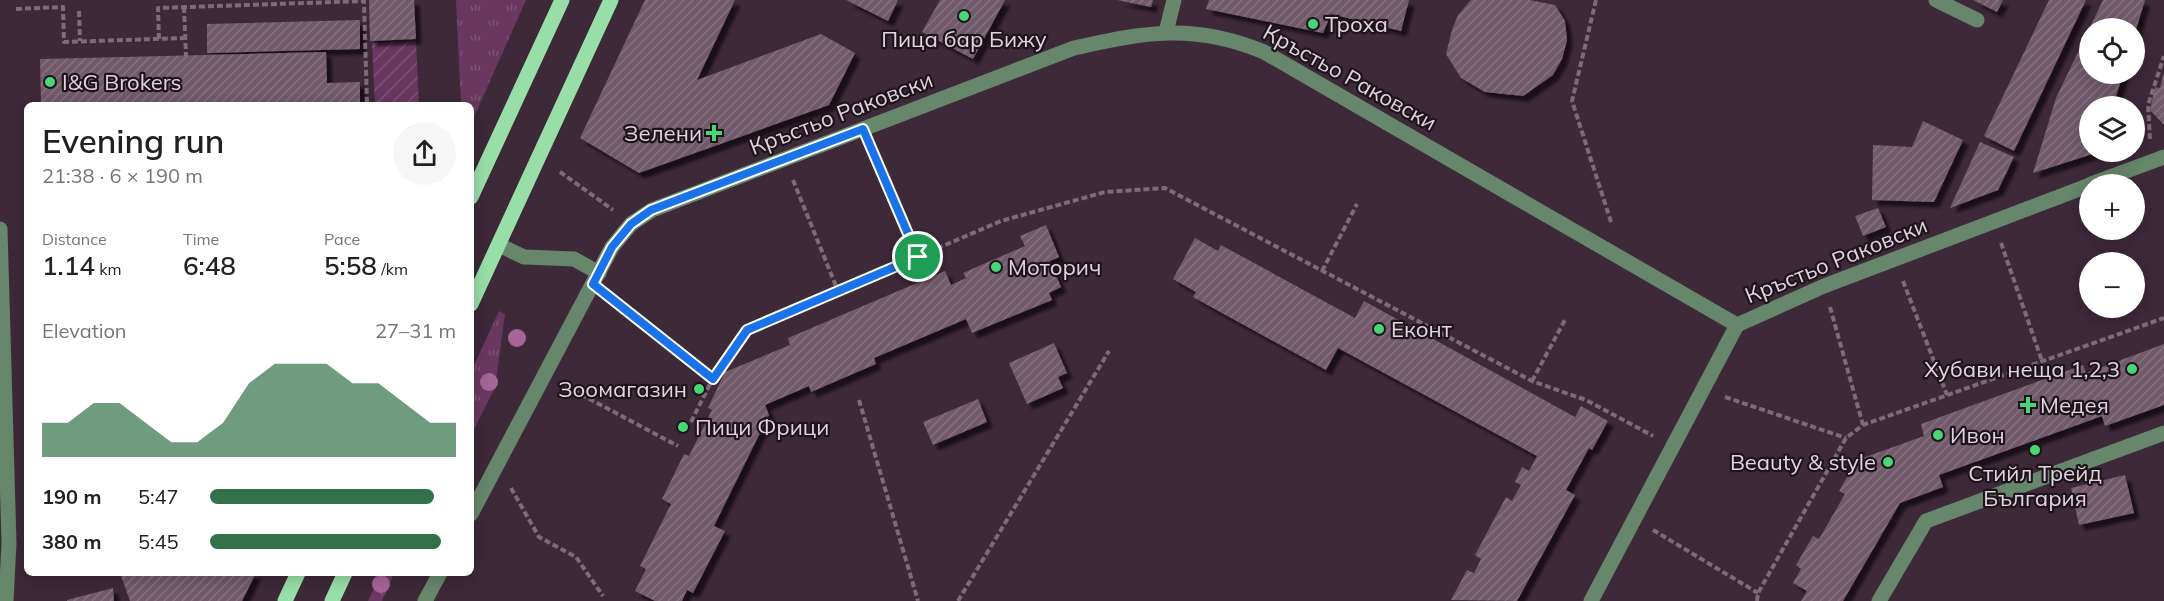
<!DOCTYPE html>
<html lang="en">
<head>
<meta charset="utf-8">
<style>
  :root { --surface:#fff; --page:#f6f6f6; --text:#202124; --muted:#757577; --accent:#337249 }
  body { margin:0; font-family:Mulish,sans-serif; background:var(--page); color:var(--text); height:100vh; display:flex; flex-direction:column; font-size:22px; white-space:nowrap }
  * { box-sizing:border-box; margin:0 }
  p { font-size:20px; color:var(--muted) }
  .icon { flex:none; width:33px; height:33px; fill:none; stroke:currentColor; stroke-width:2; stroke-linecap:round; stroke-linejoin:round }
  .map { position:relative; flex:1; overflow:hidden }
  .side { position:absolute; left:24px; top:102px; width:450px; height:474px; display:flex; flex-direction:column; background:var(--surface); border-radius:9px; box-shadow:0 3px 15px #0003 }
  .side>* { flex:none }
  .controls { position:absolute; left:2079px; top:18px; display:grid; gap:12px }
  .controls a { display:grid; place-items:center; width:66px; height:66px; border-radius:50%; background:var(--surface); box-shadow:0 3px 15px #0003; font-size:30px }
  .pin { position:absolute; display:grid; place-items:center; width:51px; height:51px; color:#fff; margin:-26px; border:3px solid #fff; border-radius:50%; box-shadow:0 2px 6px #0007 }
  .round { display:grid; place-items:center; flex:none; width:63px; height:63px; border-radius:32px; background:var(--page) }
  .headline { display:flex; align-items:center; justify-content:space-between; height:102px; padding:0 18px }
  h1 { font-size:33px; font-weight:600; line-height:45px }
  .stats { display:grid; grid-template-columns:repeat(3,1fr); gap:9px; height:102px; padding:6px 18px }
  .stats div { display:grid; align-content:center }
  .stats b { font-size:26px; font-weight:600 }
  .stats small { font-size:16px; font-weight:400 }
  .stats p { font-size:16px }
  .chart { height:168px; padding:12px 18px }
  .chart p { display:flex; justify-content:space-between }
  .chart svg { width:100%; height:108px; margin-top:6px; fill:var(--accent); opacity:.7 }
  ul { padding:0 18px; list-style:none; font-size:20px }
  li { display:grid; grid-template-columns:96px 72px 1fr; align-items:center; height:45px }
  li i { height:15px; border-radius:8px; background:var(--accent) }
  .map>svg:first-child { display:block }
  .grass { fill:url(#grass-tufts) }
  .garden { fill:url(#garden-furrows) }
  .building { fill:url(#building-hatch); filter:url(#shadow) }
  .lines { fill:none; stroke-linecap:round; stroke-linejoin:round }
  .path { stroke:#7c6b78; stroke-width:4; stroke-dasharray:6 3; stroke-linecap:butt }
  .minor { stroke:#66876c; stroke-width:15 }
  .major { stroke:#98dea7; stroke-width:15 }
  .tree { fill:#a56597 }
  .route-casing { stroke:#fff; stroke-width:12 }
  .route { stroke:#1a73e8; stroke-width:8 }
  .poi-dot { fill:#4ad677; stroke:#1e151c; stroke-width:2 }
  .labels { text-anchor:middle; stroke-width:4.5; stroke-linejoin:round; paint-order:stroke }
  .poi-label { font-size:22px; fill:#e2d4de; stroke:#1e151c; text-anchor:start }
  .street-label { font-size:22px; fill:#e2d4de; stroke:#1e151c }
</style>
</head>
<body>
<div class="map">
<svg width="2164" height="601" viewBox="0 0 2164 601">
  <defs>
    <pattern id="grass-tufts" width="24" height="20" patternUnits="userSpaceOnUse" patternTransform="scale(1.5)"><rect width="24" height="20" fill="#6a3760"/><path d="M3 7l-1-3M5 7V3M7 7l1-3M15 17l-1-3M17 17v-4M19 17l1-3" fill="none" stroke="#7f5376"/></pattern>
    <pattern id="garden-furrows" width="10" height="10" patternUnits="userSpaceOnUse" patternTransform="scale(1.5)"><rect width="10" height="10" fill="#6a3760"/><path d="M-1 1l2-2M0 10L10 0M9 11l2-2" fill="none" stroke="#7f5376"/></pattern>
    <pattern id="building-hatch" width="6" height="6" patternUnits="userSpaceOnUse" patternTransform="scale(1.5)"><rect width="6" height="6" fill="#715a6b"/><path d="M-1 1l2-2M0 6l6-6M5 7l2-2" fill="none" stroke="#857180"/></pattern>
    <filter id="shadow"><feDropShadow dx="5.5" dy="5.5" stdDeviation="1.5" flood-color="#0009"/></filter>
  </defs>
  <rect width="100%" height="100%" fill="#3d2938"/>
  <g class="grass">
    <polygon points="456,0 526,0 471,124 471,105 461,105"/>
    <polygon points="499,311 505,314 495,388 471,435 471,372"/>
    <polygon points="381,573 394,573 382,601 368,601"/>
  </g>
  <polygon class="garden" points="416,41 419,105 375,105 372,43"/>
  <g class="building">
    <polygon points="369,0 414,0 416,39 370,41"/>
    <polygon points="645,0 735,0 697,80 821,34 855,53 829,105 639,173 580,138"/>
    <polygon points="846,0 898,0 888,21"/>
    <polygon points="940,0 1005,0 973,59 922,32"/>
    <polygon points="1117,0 1153,0 1151,7"/>
    <polygon points="1209,0 1409,0 1401,31 1331,14 1323,33 1206,9"/>
    <polygon points="1471,0 1530,0 1555,5 1565,21 1567,40 1562,59 1553,75 1523,96 1485,92 1461,78 1446,54 1452,30 1458,15"/>
    <polygon points="1973,0 2003,0 1997,12"/>
    <polygon points="2049,0 2086,0 2014,151 1984,136"/>
    <polygon points="2103,0 2145,0 2135,33 2134,28 2090,28 2090,74 2123,74 2113,106 2090,106 2090,152 2099,152 2033,173 2056,98"/>
    <polygon points="360,20 360,49 207,53 207,24"/>
    <polygon points="326,52 327,83 360,82 360,105 41,105 40,59"/>
    <polygon points="2163,75 2164,75 2164,125 2150,110 2155,87 2160,88"/>
    <polygon points="1923,121 1963,140 1934,202 1872,200 1873,145 1912,147"/>
    <polygon points="1980,142 2014,157 1998,190 1950,208"/>
    <polygon points="1878,208 1886,227 1863,236 1855,216"/>
    <polygon points="1046,225 1059,257 1050,261 1061,287 1049,293 1052,300 972,333 966,319 874,358 876,364 811,392 809,386 765,405 769,415 714,526 725,531 693,593 687,590 682,601 655,601 635,591 646,569 640,566 671,504 662,499 684,454 689,456 712,410 708,408 725,372 790,345 788,338 945,271 951,285 966,278 963,273 1025,246 1020,236"/>
    <polygon points="1195,238 1218,251 1221,245 1355,318 1364,301 1575,417 1581,406 1608,421 1592,450 1589,448 1566,490 1575,495 1517,601 1451,600 1467,570 1474,573 1481,559 1475,555 1506,497 1512,501 1521,485 1515,482 1522,467 1529,471 1537,456 1338,348 1326,370 1193,297 1196,292 1173,279"/>
    <polygon points="1054,343 1067,373 1058,377 1063,388 1027,404 1009,363"/>
    <polygon points="2164,344 2164,405 2105,426 2102,416 1939,475 1943,487 1900,503 1843,601 1801,601 1807,591 1793,583 1801,569 1796,565 1813,536 1819,539 1845,494 1839,491 1857,460 1924,436 1921,424 2083,365 2086,373"/>
    <polygon points="978,399 987,422 933,445 923,422"/>
    <polygon points="2125,475 2134,513 2079,525 2071,488"/>
    <polygon points="120,573 256,573 242,601 130,601"/>
    <polygon points="113,588 114,601 67,601 67,600"/>
  </g>
  <g class="lines">
    <g class="path">
      <polyline points="1596,0 1572,101 1612,225"/>
      <polyline points="184,7 186,56"/>
      <polyline points="16,9 63,7 64,42 185,38"/>
      <polyline points="79,11 80,41"/>
      <polyline points="159,39 158,8 364,1 367,105"/>
      <polyline points="2150,139 2148,105 2164,56"/>
      <polyline points="872,150 918,257"/>
      <polyline points="560,172 613,210"/>
      <polyline points="793,180 838,291"/>
      <polyline points="2001,243 2042,361"/>
      <polyline points="1322,271 1357,204"/>
      <polyline points="1903,281 1947,395"/>
      <polyline points="610,297 713,379"/>
      <polyline points="1830,307 1863,425"/>
      <polyline points="1532,381 1566,318"/>
      <polyline points="565,386 678,446"/>
      <polyline points="1725,397 1846,438"/>
      <polyline points="859,400 918,601"/>
      <polyline points="691,422 716,372 747,330 1001,221 1105,192 1165,188 1532,381 1586,400 1653,436"/>
      <polyline points="511,488 539,537 576,557 603,596"/>
      <polyline points="1653,530 1758,593"/>
      <polyline points="958,601 1109,351"/>
      <polyline points="1757,601 1758,593 1846,438 1863,425 2164,318"/>
    </g>
    <g class="minor">
      <polyline points="1936,0 1977,20"/>
      <polyline points="1166,32 1174,0"/>
      <polyline points="2091,184 2164,157"/>
      <polyline points="0,229 9,543 6,601"/>
      <polyline points="499,245 524,257 574,259 599,273"/>
      <polyline points="1737,325 1824,286 2090,185"/>
      <path d="M471,514l141,-267 19,-23 21,-14 422,-162c71,-16 120,-25 190,4l473,273"/>
      <polyline points="425,601 440,573"/>
      <polyline points="1591,601 1737,325"/>
      <polyline points="1879,601 1926,521 2164,433"/>
    </g>
    <g class="major">
      <polyline points="471,197 562,0"/>
      <polyline points="471,304 611,0"/>
      <polyline points="285,601 298,573"/>
      <polyline points="332,601 345,573"/>
    </g>
  </g>
  <g class="tree">
    <circle cx="517" cy="338" r="9"/>
    <circle cx="489" cy="382" r="9"/>
    <circle cx="381" cy="584" r="9"/>
  </g>
  <g class="lines">
    <g class="route-casing">
      <polygon id="route" points="863,129 918,257 747,330 713,379 593,284 612,247 631,224 651,210"/>
    </g>
    <use href="#route" class="route"/>
  </g>
  <g class="poi-dot">
    <circle cx="964" cy="16" r="6"/>
    <circle cx="1313" cy="24" r="6"/>
    <circle cx="50" cy="82" r="6"/>
    <path d="M711 124h6v6h6v6h-6v6h-6v-6h-6v-6h6z"/>
    <circle cx="996" cy="267" r="6"/>
    <circle cx="1379" cy="329" r="6"/>
    <circle cx="2132" cy="369" r="6"/>
    <circle cx="699" cy="389" r="6"/>
    <path d="M2025 396h6v6h6v6h-6v6h-6v-6h-6v-6h6z"/>
    <circle cx="683" cy="427" r="6"/>
    <circle cx="1938" cy="435" r="6"/>
    <circle cx="2035" cy="450" r="6"/>
    <circle cx="1888" cy="462" r="6"/>
  </g>
  <g class="labels">
    <g class="poi-label">
      <text x="1325" y="32">Троха</text>
      <text x="964" y="47" text-anchor="middle">Пица бар Бижу</text>
      <text x="62" y="90">I&amp;G Brokers</text>
      <text x="702" y="141" text-anchor="end">Зелени</text>
      <text x="1008" y="275">Моторич</text>
      <text x="1391" y="337">Еконт</text>
      <text x="2120" y="377" text-anchor="end">Хубави неща 1,2,3</text>
      <text x="687" y="397" text-anchor="end">Зоомагазин</text>
      <text x="2040" y="413">Медея</text>
      <text x="695" y="435">Пици Фрици</text>
      <text x="1950" y="443">Ивон</text>
      <text x="1876" y="470" text-anchor="end">Beauty &amp; style</text>
      <text x="2035" y="481" text-anchor="middle">Стийл Трейд<tspan x="2035" dy="25">България</tspan></text>
    </g>
    <g class="street-label">
      <text transform="translate(1350 77) rotate(29)" y="8">Кръстьо Раковски</text>
      <text transform="translate(841 113) rotate(-21)" y="8">Кръстьо Раковски</text>
      <text transform="translate(1836 260) rotate(-22)" y="8">Кръстьо Раковски</text>
    </g>
  </g>
</svg>
<div class="controls">
<a><svg class="icon" aria-label="locate" viewBox="0 0 24 24"><circle cx="12" cy="12" r="6"/><path d="M12 2v4M12 18v4M2 12h4M18 12h4"/></svg></a>
<a><svg class="icon" aria-label="layers" viewBox="0 0 24 24"><path d="M12 4l9 5-9 5-9-5zM3 14l9 5 9-5"/></svg></a>
<a>+</a>
<a>−</a>
</div>
<div class="pin" style="left:918px;top:257px;background:#1e9e55"><svg class="icon" aria-label="arrive" viewBox="0 0 24 24"><path d="M6 21V4h12l-3 4 3 4H6"/></svg></div>
<section class="side">
<div class="headline"><div><h1>Evening run</h1><p>21:38 · 6 × 190 m</p></div><a class="round"><svg class="icon" aria-label="share" viewBox="0 0 24 24"><path d="M12 15V3M7 8l5-5 5 5M5 13v7h14v-7"/></svg></a></div>
<div class="stats">
<div><p>Distance</p><b>1.14<small> km</small></b></div>
<div><p>Time</p><b>6:48</b></div>
<div><p>Pace</p><b>5:58<small> /km</small></b></div>
</div>
<div class="chart"><p><span>Elevation</span>27–31 m</p>
<svg viewBox="0 0 160 44" preserveAspectRatio="none"><path d="M0 44V30L10 30L20 22L30 22L40 30L50 38L60 38L70 30L80 14L90 6L100 6L110 6L120 14L130 14L140 22L150 30L160 30V44z"/></svg>
</div>
<ul>
<li><b>190 m</b>5:47<i style="width:91%"></i></li>
<li><b>380 m</b>5:45<i style="width:94%"></i></li>
</ul>
</section>
</div>
</body>
</html>
